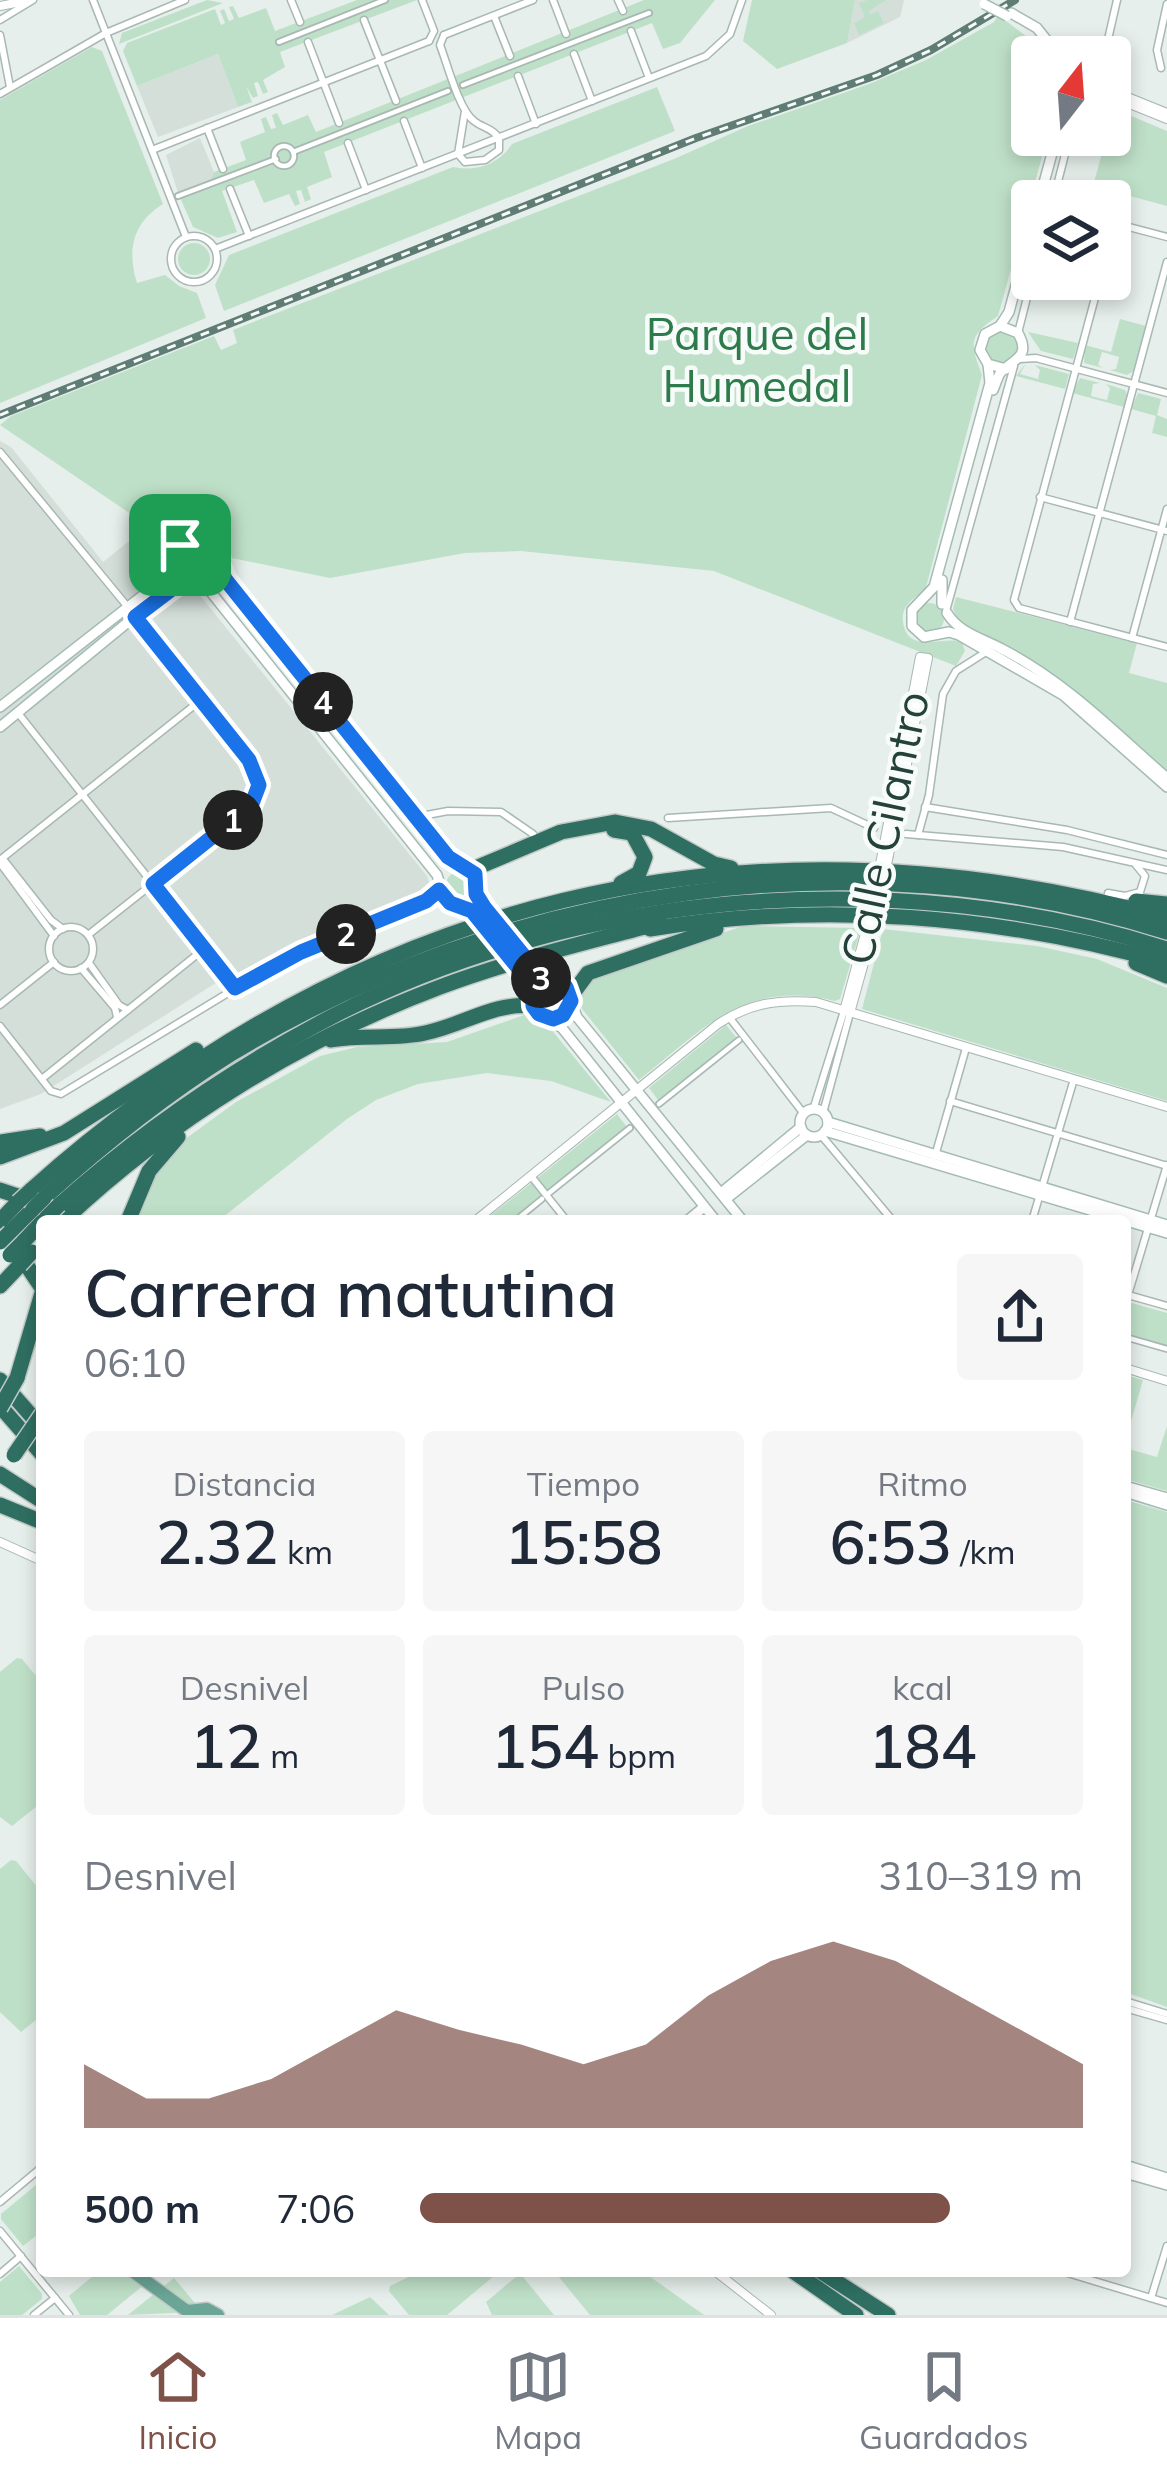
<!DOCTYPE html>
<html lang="es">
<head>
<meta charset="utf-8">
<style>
  :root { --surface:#fff; --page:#f6f6f7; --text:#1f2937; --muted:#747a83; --line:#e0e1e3; --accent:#7f5249 }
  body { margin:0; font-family:Mulish,sans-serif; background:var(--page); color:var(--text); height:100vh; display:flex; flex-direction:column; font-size:45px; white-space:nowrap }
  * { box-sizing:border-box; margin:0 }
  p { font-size:39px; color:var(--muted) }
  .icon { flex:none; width:66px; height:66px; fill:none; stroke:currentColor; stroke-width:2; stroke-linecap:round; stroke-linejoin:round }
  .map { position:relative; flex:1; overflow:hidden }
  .side { position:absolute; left:36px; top:1215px; width:1095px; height:1062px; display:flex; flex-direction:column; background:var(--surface); border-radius:12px; box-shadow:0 6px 18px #0003 }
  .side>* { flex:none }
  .needle { width:78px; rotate:17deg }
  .fabs { position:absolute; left:1011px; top:36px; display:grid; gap:24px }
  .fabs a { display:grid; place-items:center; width:120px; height:120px; border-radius:12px; background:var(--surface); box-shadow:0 6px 18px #0003; font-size:60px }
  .pin { position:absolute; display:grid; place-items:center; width:102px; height:102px; color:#fff; margin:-51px; border-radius:24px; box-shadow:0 6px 18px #0006 }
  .km { position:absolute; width:60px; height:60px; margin:-30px; border-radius:50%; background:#222; color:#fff; font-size:33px; line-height:60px; text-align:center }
  .round { display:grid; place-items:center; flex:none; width:126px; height:126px; border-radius:12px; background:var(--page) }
  .headline { display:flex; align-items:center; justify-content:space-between; height:204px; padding:0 48px }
  h1 { font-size:66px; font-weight:600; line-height:90px }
  .metrics { display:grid; grid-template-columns:repeat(3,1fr); gap:18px; height:204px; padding:12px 48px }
  .metrics div { display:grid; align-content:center; border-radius:12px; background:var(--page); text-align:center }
  .metrics b { font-size:60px; font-weight:600 }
  .metrics small { font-size:33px; font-weight:400 }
  .metrics p { font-size:33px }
  .chart { height:336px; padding:24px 48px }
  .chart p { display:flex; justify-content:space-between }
  .chart svg { width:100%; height:216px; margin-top:12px; fill:var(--accent); opacity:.7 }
  ul { padding:0 48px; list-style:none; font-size:39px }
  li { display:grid; grid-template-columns:192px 144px 1fr; align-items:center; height:90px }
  li i { height:30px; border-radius:15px; background:var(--accent) }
  .tabs { display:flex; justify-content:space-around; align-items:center; height:168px; border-top:3px solid var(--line); background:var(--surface); font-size:33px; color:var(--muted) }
  .tabs a { display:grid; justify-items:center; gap:6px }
  .tabs .current { color:var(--accent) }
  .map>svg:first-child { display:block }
  .built { fill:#d4dfda }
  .green { fill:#bfe0c8 }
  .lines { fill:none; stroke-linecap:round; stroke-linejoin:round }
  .pedestrian-casing { stroke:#a8b8b2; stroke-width:8 }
  .minor-casing { stroke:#a8b8b2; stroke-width:9 }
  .tertiary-casing { stroke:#a8b8b2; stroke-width:10 }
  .secondary-casing { stroke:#a4bbb3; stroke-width:12 }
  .primary-casing { stroke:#c2cac8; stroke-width:15 }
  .motorway-casing { stroke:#c2cac8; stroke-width:18 }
  .pedestrian { stroke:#fff; stroke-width:4.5 }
  .minor { stroke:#fff; stroke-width:6 }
  .tertiary { stroke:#fff; stroke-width:8 }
  .secondary { stroke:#fff; stroke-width:9 }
  .primary { stroke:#6aa596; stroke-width:12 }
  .motorway { stroke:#2f6f62; stroke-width:15 }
  .rail-casing { stroke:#5f7d75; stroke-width:8 }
  .rail { stroke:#f7fbf9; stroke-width:3; stroke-dasharray:9; stroke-linecap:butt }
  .tertiary-bridge-casing { stroke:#a8b8b2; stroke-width:10; stroke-linecap:butt }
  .secondary-bridge-casing { stroke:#a4bbb3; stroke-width:12; stroke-linecap:butt }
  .motorway-bridge-casing { stroke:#c2cac8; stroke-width:18; stroke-linecap:butt }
  .tertiary-bridge { stroke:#fff; stroke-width:8 }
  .secondary-bridge { stroke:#fff; stroke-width:9 }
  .motorway-bridge { stroke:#2f6f62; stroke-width:15 }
  .route-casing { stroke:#fff; stroke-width:24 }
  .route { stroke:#1a73e8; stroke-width:15 }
  .labels { text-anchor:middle; stroke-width:9; stroke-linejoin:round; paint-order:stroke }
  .park-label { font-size:45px; fill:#2d7a4b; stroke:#f7fbf9 }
  .street-label { font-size:45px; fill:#24423a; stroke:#f7fbf9 }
</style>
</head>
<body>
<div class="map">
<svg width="1167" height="2315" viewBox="0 0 1167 2315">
  <rect width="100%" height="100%" fill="#e6efeb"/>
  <g class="built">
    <polygon points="855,0 904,0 900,17 847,43"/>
    <polygon points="218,54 238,107 158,137 137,86"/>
    <polygon points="200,138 214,172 212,180 178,193 166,155"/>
    <polygon points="0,441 11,447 103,562 128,542 171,596 182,589 198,593 427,876 432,890 262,963 240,978 233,972 41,1094 0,1109"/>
  </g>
  <g class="green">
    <polygon points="207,0 223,3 119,44 122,33"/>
    <polygon points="357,0 417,0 280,52 285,67 263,80 268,92 263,94 258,82 254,83 258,96 253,98 246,86 252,102 238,107 218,54 137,86 123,51 127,43 215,9 221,25 225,23 220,11 224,9 229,21 234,19 229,7 233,6 239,18 266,8 275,31"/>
    <polygon points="644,0 715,0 680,43 663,49 652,23 324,152 332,177 307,187 311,199 305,202 301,190 296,191 300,204 295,206 289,194 264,203 254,180 222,191 237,232 218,238 193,227 178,193 211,180 214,172 246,160 240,142 265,132 261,119 266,117 271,129 276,128 272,115 277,113 283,125 308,115 316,132"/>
    <polygon points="752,0 855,0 847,43 777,69 743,41"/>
    <polygon points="867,0 886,0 869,11 870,15 878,11 884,23 859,35 854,23 865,17 859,3"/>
    <path d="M998,15l32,24 16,18h-14v78h16l-50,181c-30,20 -28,27 -16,59l-57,216c-12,7 -24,15 -22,31 5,34 41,13 59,20l3,9 -9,15 -242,-95 -193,-20 -56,2 -135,25 -98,-20c-4,-23 -19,-37 -43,-35l-23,15 -166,-113 11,-9 203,-80 7,14 16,-7 -4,-13 441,-171 74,-33 121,-42 57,-24 68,-38z"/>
    <path d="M92,47l10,4 61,153c-31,19 -36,47 -26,79l28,-8 14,11 18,7 9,25 -206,85v-303z"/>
    <path d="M657,87l18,44 -451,180 -9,-26 14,-30 224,-88c23,5 46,-3 59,-23z"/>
    <polygon points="1110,107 1167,131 1167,206 1093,186 1107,135 1110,135"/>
    <circle cx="194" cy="259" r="16"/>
    <polygon points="1120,319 1146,326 1134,371 1127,375 1110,370 1116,369 1119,357 1102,352 1098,365 1103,368 1084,363 1085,345 1111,352"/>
    <circle cx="1002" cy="347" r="16"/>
    <polygon points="1028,332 1078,343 1073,359 1041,351"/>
    <polygon points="1026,363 1020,374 1038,379 1040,370 1035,365 1069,374 1065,389 1016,376"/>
    <polygon points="1080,378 1100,383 1093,384 1091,396 1107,400 1110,388 1106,384 1125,390 1127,395 1124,407 1072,393"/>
    <polygon points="1138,393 1161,399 1157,415 1167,419 1167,437 1152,433 1156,416 1131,409"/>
    <polygon points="204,546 212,561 209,570 185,572 180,557"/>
    <polygon points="956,597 1137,643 1129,673 1167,683 1167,772 1074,689 1026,657 959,623 953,609"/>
    <circle cx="929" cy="618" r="15"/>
    <circle cx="459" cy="885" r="13"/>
    <path d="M743,926l118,2 -21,71 -5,2c-90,-22 -131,27 -196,79l-60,-75 -2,-13 12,-14z"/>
    <polygon points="883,929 1037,946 1097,959 1167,988 1167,1101 862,1009"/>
    <polygon points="527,1014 550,1028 611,1102 551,1081 487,1073 418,1084 376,1100 347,1119 218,1221 137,1221 148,1184 169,1151 236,1102 320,1056 357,1047 447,1042"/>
    <polygon points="726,1025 740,1042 662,1105 649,1088"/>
    <polygon points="617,1114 630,1131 518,1221 484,1221"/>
    <polygon points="1125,1301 1167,1313 1167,1351 1125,1339"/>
    <polygon points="1125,1375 1143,1380 1125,1442"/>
    <polygon points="1167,1426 1167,1491 1125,1479 1125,1448 1157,1457"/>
    <polygon points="1125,1500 1167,1512 1167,2007 1125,1992"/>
    <polygon points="17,1658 22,1659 42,1683 42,1802 12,1826 0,1817 0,1672"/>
    <polygon points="11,1860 16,1861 42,1893 42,2015 21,2032 0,2012 0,1869"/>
    <polygon points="42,2180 42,2231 23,2246 1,2219 1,2214"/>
    <polygon points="19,2266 42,2294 42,2299 22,2315 0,2315 0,2282"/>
    <polygon points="99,2271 161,2271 107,2315 80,2315 69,2296"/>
    <polygon points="421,2271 500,2271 447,2315 409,2315 389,2291 390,2286"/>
    <polygon points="554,2271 642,2271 704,2315 590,2315"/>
    <polygon points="517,2276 523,2277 554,2315 492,2315 486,2302"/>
    <polygon points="174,2278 195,2303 194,2312 128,2315"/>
    <polygon points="370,2297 389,2315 332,2315"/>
  </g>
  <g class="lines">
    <g class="pedestrian-casing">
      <g id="pedestrian">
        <polyline points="279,42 385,0"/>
        <polyline points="463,85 649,13"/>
        <circle cx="284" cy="156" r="10"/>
        <polyline points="293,152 448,91"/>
        <polyline points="178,196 276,159"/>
        <polyline points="659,1104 739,1040"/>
        <polyline points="549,1193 630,1128"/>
        <polyline points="515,1221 542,1199"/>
        <polyline points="1125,1337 1167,1349"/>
      </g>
    </g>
    <g class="minor-casing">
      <g id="minor">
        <polyline points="93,0 186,237"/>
        <polyline points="291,0 300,22"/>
        <polyline points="422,0 434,31 429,41"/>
        <polyline points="553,0 566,34"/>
        <polyline points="618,0 623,11"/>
        <polyline points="494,16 510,56"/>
        <polyline points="0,20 33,0"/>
        <polyline points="364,20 396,101"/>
        <polyline points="631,31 649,78"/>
        <polyline points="0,35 10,87"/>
        <path d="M444,35l-4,10c7,18 19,65 34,76 10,8 17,6 25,17"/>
        <polyline points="444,35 533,0"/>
        <polyline points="308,42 339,123"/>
        <polyline points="574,54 592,101"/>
        <polyline points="1104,57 1117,0"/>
        <polyline points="1161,68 1157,50 1167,4"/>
        <polyline points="518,76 536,124"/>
        <polyline points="0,94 106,33 185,0"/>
        <polyline points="404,121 422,168"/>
        <polyline points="207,128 223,169"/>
        <polyline points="348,143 366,190"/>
        <polyline points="152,150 429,41"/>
        <polyline points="458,154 465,162 485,160 499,150 499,138"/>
        <polyline points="458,154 465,111"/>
        <polyline points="230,189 249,236"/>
        <polyline points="1053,201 1070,135"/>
        <polyline points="1110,222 1167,237"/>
        <circle cx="194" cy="259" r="23"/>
        <polyline points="1110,241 1115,223"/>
        <polyline points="215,249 706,56 730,34 742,0"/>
        <polyline points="1100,279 1014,600 1019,608 1167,647"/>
        <polyline points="1018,333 1032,278"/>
        <polyline points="1020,359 1036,358 1167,393"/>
        <polyline points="0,452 127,606"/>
        <polyline points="1040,497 1167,531"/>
        <polyline points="946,611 1014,366"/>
        <polyline points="1070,622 1167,262"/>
        <polyline points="1132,638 1167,509"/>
        <polyline points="18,713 235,988"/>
        <polyline points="925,807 1067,830 1167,855"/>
        <polyline points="416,817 448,811 501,812 533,834"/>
        <polyline points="668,818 831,808 874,828"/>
        <polyline points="906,834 1063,847 1167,870"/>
        <polyline points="918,835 929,795 943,694 956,671 986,652"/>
        <polyline points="3,859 51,920 63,929"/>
        <polyline points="0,860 201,700"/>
        <polyline points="0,863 54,936"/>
        <polyline points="1108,893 1125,896 1140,892 1145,876 1136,865"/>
        <circle cx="71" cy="949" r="22"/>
        <polyline points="88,935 251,806 259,785 249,761 135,617"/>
        <polyline points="89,963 119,1005 128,1010"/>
        <polyline points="81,968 115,1008 117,1017"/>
        <polyline points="0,1005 54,962"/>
        <polyline points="729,1017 804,1114"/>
        <polyline points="0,1026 51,1091 61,1094 281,961 426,901 439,890"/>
        <polyline points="43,1078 204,949"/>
        <polyline points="950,1101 1167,1166"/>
        <polyline points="813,1110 844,1011"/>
        <polyline points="823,1113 850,1013"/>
        <polyline points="821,1135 893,1221"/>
        <polyline points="935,1156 966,1048"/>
        <polyline points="531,1176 567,1221"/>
        <polyline points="1032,1221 1074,1079"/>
        <polyline points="1128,1295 1167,1306"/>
        <polyline points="1125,1305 1167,1165"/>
        <polyline points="1125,2001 1167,2014"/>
        <polyline points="1125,2008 1167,2020"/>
        <polyline points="1125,2187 1129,2174"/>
        <polyline points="0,2202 42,2167"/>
        <polyline points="0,2231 69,2315"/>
        <polyline points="1061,2271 1167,2303"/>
        <polyline points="0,2274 21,2256"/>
        <polyline points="1151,2298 1167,2246"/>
        <polyline points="34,2315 55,2298"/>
      </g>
    </g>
    <g class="tertiary-casing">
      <g id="tertiary">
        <polyline points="0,6 30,0"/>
        <polyline points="1110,90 1167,113"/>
        <polyline points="1110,96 1167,119"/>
        <polyline points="882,854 920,657 928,658 889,855"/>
        <polyline points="844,1011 866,930"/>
        <polyline points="850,1013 873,931"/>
        <path d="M475,1221l243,-197c32,-21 60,-25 98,-22l351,105"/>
        <polyline points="1125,1368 1167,1381"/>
        <polyline points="0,1542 42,1561"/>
        <polyline points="715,2271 771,2315"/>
      </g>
    </g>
    <g class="secondary-casing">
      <g id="secondary">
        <polyline points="1011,13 1037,28 1060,57"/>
        <polyline points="1039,201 1057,135"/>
        <polyline points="1000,326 1009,312 1032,226"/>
        <polyline points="988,364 990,383 934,587 912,610 912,626 924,637 949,632 959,635 1063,695 1167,787"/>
        <path d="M993,390c2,-4 5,-15 8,-18 14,-14 30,-15 17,-39l-18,-7 -15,8 -5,16 8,14 18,5"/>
        <polyline points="218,565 208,579 189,581 177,570 176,552 192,538 212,545 225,579 448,857 475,875 476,894 484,907"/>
        <polyline points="198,582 210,591 437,875 445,900 472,911"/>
        <polyline points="942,604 942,580"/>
        <path d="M947,613c12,20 35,25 55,36 64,33 111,82 165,129"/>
        <polyline points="0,707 165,578 175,566"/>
        <polyline points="0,727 172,586 185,579"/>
        <polyline points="536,971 547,982 566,987 577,1017 743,1221"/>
        <polyline points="535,991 536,1011 562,1028 716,1221"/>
        <circle cx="814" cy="1123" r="14"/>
        <polyline points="828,1122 1167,1225"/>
        <polyline points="825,1131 1167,1233"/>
        <polyline points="721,1193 801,1127"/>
        <polyline points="726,1199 807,1135"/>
        <polyline points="687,1221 704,1207"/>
        <polyline points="1125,1486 1167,1498"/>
        <polyline points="1125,1492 1167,1505"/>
        <polyline points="1125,2165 1167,2178"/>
        <polyline points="1125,2173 1167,2185"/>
      </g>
    </g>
    <g class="primary-casing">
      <polyline id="primary" points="132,2271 187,2311 207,2309 218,2315"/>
    </g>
    <g class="motorway-casing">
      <g id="motorway">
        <polyline points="614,830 632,833 645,857 639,873 621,883"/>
        <polyline points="471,870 561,832 615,822 651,829 714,864 731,868"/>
        <polyline points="1136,901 1167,904"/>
        <path d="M650,929c173,-28 349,-14 517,34"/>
        <polyline points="1136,963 1167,976"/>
        <polyline points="571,996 588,973 716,929"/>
        <path d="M331,1040c32,-6 64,0 94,-7 39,-8 68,-31 108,-27"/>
        <polyline points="0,1142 40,1136"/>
        <polyline points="0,1157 64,1133 196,1050"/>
        <polyline points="0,1190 30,1200"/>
        <path d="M31,1190c328,-293 711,-388 1136,-272"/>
        <path d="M44,1198c59,-53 120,-102 187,-144 277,-168 625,-220 936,-122"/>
        <path d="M59,1205c84,-75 176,-138 276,-190 250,-127 565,-151 832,-66"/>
        <polyline points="0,1221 18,1202"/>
        <path d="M63,1221c108,-102 239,-182 377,-234 72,-27 146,-44 219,-64"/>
        <polyline points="128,1221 149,1171 178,1137"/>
        <polyline points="10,1232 33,1209"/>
        <polyline points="23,1242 42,1222"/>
        <polyline points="17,1251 42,1288"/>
        <polyline points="0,1286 20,1265"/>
        <polyline points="17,1378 42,1293"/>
        <polyline points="0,1380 42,1428"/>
        <polyline points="0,1406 42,1454"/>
        <polyline points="0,1474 42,1501"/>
        <polyline points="0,1505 42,1522"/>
        <polyline points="793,2271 856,2315"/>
        <polyline points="820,2271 888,2315"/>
      </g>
    </g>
    <use href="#pedestrian" class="pedestrian"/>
    <use href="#minor" class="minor"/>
    <use href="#tertiary" class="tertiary"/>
    <use href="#secondary" class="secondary"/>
    <use href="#primary" class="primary"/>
    <use href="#motorway" class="motorway"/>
    <g class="rail-casing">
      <polyline id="rail" points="0,415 696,138 877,75 931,50 1015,0"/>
    </g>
    <use href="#rail" class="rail"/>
    <g class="tertiary-bridge-casing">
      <g id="tertiary-bridge">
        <polyline points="866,930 882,854"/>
        <polyline points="873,931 889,855"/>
      </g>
    </g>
    <g class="secondary-bridge-casing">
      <g id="secondary-bridge">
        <polyline points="984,4 1007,16"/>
        <polyline points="484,907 536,971"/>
        <polyline points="472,911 523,975"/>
      </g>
    </g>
    <g class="motorway-bridge-casing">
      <g id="motorway-bridge">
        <polyline points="18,1202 31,1190"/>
        <polyline points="33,1209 44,1198"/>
        <polyline points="46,1218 59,1205"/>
        <polyline points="0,1242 10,1232"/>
        <polyline points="10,1255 23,1242"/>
        <polyline points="20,1265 32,1252"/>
        <polyline points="0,1408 17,1378"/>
        <polyline points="14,1455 42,1414"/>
      </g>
    </g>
    <use href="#tertiary-bridge" class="tertiary-bridge"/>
    <use href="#secondary-bridge" class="secondary-bridge"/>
    <use href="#motorway-bridge" class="motorway-bridge"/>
  </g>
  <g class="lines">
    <g class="route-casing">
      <path id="route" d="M192,538l20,7 13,34 223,278 27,17 1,20 8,13 57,70 25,10 5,14 -8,14 -10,4 -14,-5 -6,-8 -1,-21 -60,-74 -22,-8 -11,-13 -13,11 -125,51 -66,36 -82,-104 98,-78 8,-21 -10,-25 -114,-143 50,-38c-16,-14 -13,-33 7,-41z"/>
    </g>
    <use href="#route" class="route"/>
  </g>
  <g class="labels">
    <g class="park-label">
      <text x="757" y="350">Parque del<tspan x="757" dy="52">Humedal</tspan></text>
    </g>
    <g class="street-label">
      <text transform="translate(885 828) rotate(-78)" y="16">Calle Cilantro</text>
    </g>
  </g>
</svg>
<div class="fabs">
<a><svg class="needle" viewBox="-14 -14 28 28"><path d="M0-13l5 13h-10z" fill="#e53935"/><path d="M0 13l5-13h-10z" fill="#747a83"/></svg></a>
<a><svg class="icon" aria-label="layers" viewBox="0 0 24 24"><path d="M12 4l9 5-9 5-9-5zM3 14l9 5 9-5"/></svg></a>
</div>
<div class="pin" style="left:180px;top:545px;background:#1e9e55"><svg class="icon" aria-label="arrive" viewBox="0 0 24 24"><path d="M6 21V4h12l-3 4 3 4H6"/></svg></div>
<b class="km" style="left:233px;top:820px">1</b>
<b class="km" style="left:346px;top:934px">2</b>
<b class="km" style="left:541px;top:978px">3</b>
<b class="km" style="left:323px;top:702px">4</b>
<section class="side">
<div class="headline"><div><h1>Carrera matutina</h1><p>06:10</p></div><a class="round"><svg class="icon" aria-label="share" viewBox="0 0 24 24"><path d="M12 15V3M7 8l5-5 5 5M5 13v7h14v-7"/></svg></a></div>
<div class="metrics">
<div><p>Distancia</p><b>2.32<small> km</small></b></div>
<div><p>Tiempo</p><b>15:58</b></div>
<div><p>Ritmo</p><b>6:53<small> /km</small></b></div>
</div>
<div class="metrics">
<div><p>Desnivel</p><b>12<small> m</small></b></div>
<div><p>Pulso</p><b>154<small> bpm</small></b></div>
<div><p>kcal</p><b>184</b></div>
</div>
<div class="chart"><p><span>Desnivel</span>310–319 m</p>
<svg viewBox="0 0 160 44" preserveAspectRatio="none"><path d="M0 44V31L10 38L20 38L30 34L40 27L50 20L60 24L70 27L80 31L90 27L100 17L110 10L120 6L130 10L140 17L150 24L160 31V44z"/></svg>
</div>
<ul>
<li><b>500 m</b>7:06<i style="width:80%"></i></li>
</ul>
</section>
</div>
<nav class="tabs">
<a class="current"><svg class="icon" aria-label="home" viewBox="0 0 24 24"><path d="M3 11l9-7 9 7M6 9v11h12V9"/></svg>Inicio</a>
<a><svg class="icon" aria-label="map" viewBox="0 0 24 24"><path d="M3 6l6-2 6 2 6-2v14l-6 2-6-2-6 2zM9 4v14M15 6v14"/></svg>Mapa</a>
<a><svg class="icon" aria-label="saved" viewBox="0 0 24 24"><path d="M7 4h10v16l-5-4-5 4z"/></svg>Guardados</a>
</nav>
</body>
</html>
